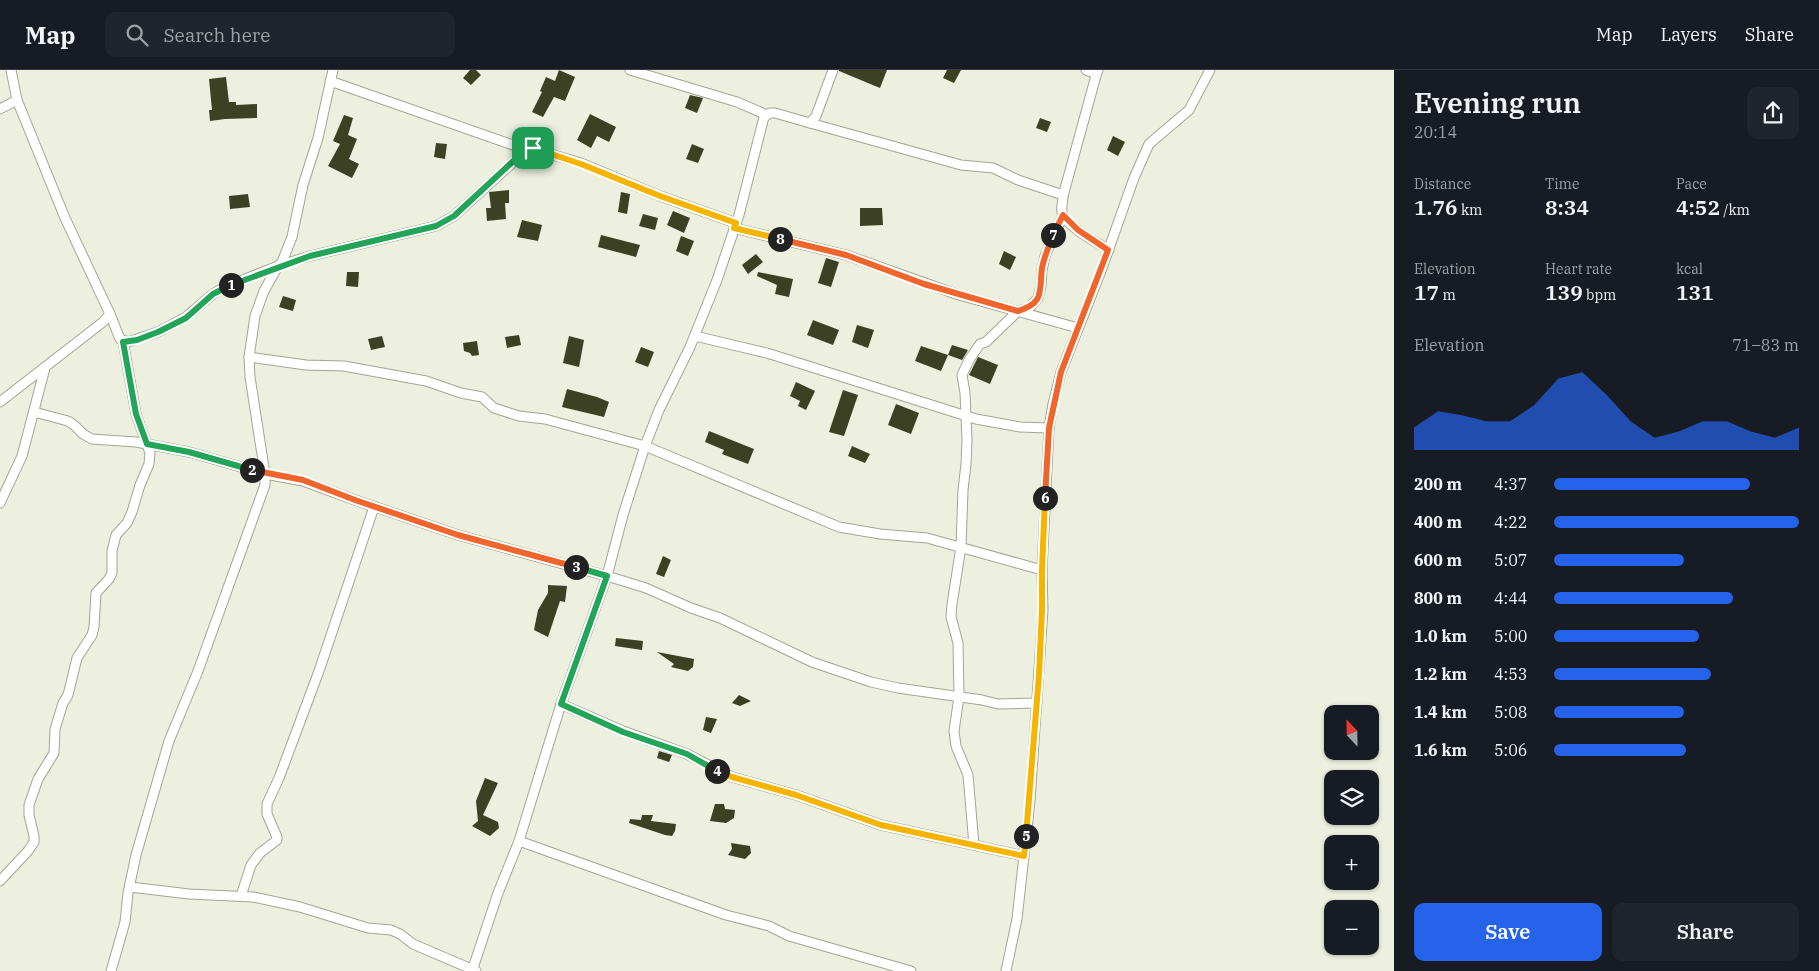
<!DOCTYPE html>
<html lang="en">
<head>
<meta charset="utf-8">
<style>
  :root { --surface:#171b24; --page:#20242c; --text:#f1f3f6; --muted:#9ea1a6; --line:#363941; --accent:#2563eb }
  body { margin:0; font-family:"IBM Plex Serif",serif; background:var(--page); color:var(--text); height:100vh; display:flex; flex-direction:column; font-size:19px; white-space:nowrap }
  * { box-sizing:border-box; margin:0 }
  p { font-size:16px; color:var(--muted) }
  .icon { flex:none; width:28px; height:28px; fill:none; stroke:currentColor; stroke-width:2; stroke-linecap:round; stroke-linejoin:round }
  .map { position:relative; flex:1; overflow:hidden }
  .side { display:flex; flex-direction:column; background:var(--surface); width:425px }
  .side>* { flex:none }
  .needle { width:32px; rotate:338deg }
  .fabs { position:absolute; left:1324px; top:635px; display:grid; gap:10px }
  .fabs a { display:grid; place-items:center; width:55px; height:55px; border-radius:10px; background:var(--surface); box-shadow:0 1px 4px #0004; font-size:25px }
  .pin { position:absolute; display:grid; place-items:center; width:42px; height:42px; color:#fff; margin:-21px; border-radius:10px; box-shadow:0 2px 8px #0006 }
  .km { position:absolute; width:25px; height:25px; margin:-12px; border-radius:50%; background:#222; color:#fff; font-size:14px; line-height:25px; text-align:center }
  .round { display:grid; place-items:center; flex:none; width:52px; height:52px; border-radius:10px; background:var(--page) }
  .summary { display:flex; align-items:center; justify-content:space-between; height:85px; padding:0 20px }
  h1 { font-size:28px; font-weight:600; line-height:38px }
  .stats { display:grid; grid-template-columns:repeat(3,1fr); gap:8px; height:85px; padding:5px 20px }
  .stats div { display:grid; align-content:center }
  .stats b { font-size:21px; font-weight:600 }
  .stats small { font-size:14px; font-weight:400 }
  .stats p { font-size:14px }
  .chart { height:140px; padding:10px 20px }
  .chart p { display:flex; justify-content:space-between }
  .chart svg { width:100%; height:90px; margin-top:5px; fill:var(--accent); opacity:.7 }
  .button { display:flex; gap:10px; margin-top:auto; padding:10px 20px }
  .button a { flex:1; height:58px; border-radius:10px; background:var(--accent); color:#fff; font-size:20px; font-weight:600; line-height:58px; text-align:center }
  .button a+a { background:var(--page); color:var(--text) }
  ul { padding:0 20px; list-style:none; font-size:16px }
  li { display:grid; grid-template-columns:80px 60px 1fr; align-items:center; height:38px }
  li i { height:12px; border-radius:6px; background:var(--accent) }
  header { display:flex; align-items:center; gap:30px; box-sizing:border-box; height:70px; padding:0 25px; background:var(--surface); border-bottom:1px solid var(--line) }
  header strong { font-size:24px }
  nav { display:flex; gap:28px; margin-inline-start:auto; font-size:18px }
  .search { width:350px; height:45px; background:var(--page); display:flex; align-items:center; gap:12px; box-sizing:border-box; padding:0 18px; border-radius:10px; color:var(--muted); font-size:19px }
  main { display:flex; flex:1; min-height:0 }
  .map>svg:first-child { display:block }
  .building { fill:#3d4123 }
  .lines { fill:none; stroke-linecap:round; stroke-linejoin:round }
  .street-casing { stroke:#a2a594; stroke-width:11 }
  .street { stroke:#fff; stroke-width:9 }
  .split-1-casing { stroke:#fff; stroke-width:10 }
  .split-2-casing { stroke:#fff; stroke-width:10 }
  .split-3-casing { stroke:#fff; stroke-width:10 }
  .split-4-casing { stroke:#fff; stroke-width:10 }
  .split-5-casing { stroke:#fff; stroke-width:10 }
  .split-6-casing { stroke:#fff; stroke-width:10 }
  .split-7-casing { stroke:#fff; stroke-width:10 }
  .split-8-casing { stroke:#fff; stroke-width:10 }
  .split-9-casing { stroke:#fff; stroke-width:10 }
  .split-1 { stroke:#22a559; stroke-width:6 }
  .split-2 { stroke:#22a559; stroke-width:6 }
  .split-3 { stroke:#f0652b; stroke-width:6 }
  .split-4 { stroke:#22a559; stroke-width:6 }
  .split-5 { stroke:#f5b400; stroke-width:6 }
  .split-6 { stroke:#f5b400; stroke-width:6 }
  .split-7 { stroke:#f0652b; stroke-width:6 }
  .split-8 { stroke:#f0652b; stroke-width:6 }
  .split-9 { stroke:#f5b400; stroke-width:6 }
</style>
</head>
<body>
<header>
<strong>Map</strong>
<div class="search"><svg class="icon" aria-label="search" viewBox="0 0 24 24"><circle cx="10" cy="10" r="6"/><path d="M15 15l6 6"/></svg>Search here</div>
<nav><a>Map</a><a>Layers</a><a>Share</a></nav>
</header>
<main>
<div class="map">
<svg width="1394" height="901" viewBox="0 0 1394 901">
  <rect width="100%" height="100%" fill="#edf0df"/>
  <g class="building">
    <polygon points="470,0 476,0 481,5 471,15 463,8"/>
    <polygon points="559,0 575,7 565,31 554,27 543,47 532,42 542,22 540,21 546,7 555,11"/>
    <polygon points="839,0 887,0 880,18 839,1"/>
    <polygon points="947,0 961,0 954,13 943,8"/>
    <polygon points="226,7 229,32 236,32 236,35 257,34 257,48 225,49 210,51 209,40 212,40 209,9"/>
    <polygon points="690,25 703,28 697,43 685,38"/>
    <polygon points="590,44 616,57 609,72 597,66 591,78 577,70"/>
    <polygon points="344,45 353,48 348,65 357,69 349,89 359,94 352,108 328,96 340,74 333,71"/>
    <polygon points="1040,48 1051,52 1047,62 1036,58"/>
    <polygon points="1113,66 1125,72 1118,86 1107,80"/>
    <polygon points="436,73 447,74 445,89 434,87"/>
    <polygon points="692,74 704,79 698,93 686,89"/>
    <polygon points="509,120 509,133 505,133 506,149 487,151 486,138 491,138 489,122"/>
    <polygon points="621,122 630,124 627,144 618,142"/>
    <polygon points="248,124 250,137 230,139 229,126"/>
    <polygon points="860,138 882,138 883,155 860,156"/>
    <polygon points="673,141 690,148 684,163 667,155"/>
    <polygon points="643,144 658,148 655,160 639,156"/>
    <polygon points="522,150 542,155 538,171 517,167"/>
    <polygon points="601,165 640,175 636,187 598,177"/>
    <polygon points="681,166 694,171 688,186 676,181"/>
    <polygon points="1004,181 1016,187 1010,200 999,194"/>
    <polygon points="756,184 763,192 748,204 742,195"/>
    <polygon points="826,188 839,192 831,217 818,213"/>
    <polygon points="347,202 359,202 358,217 346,216"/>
    <polygon points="758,202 793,209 789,227 775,224 777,215 757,206"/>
    <polygon points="283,226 296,230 293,241 279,237"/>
    <polygon points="813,250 839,260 833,275 807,265"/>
    <polygon points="857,255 874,260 868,278 852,272"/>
    <polygon points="519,265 521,275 507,278 505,267"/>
    <polygon points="382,266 385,277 371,280 368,269"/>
    <polygon points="569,266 584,270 579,297 563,293"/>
    <polygon points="477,271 479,285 472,286 470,283 464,281 463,273"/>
    <polygon points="952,275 968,280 962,290 948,285"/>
    <polygon points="921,276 948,285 941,301 915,291"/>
    <polygon points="641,277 654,282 648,297 635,292"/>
    <polygon points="978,287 998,295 990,314 969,305"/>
    <polygon points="796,312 815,321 806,340 798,336 800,331 790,326"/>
    <polygon points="567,319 597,327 609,332 604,347 562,337"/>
    <polygon points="843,320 858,325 844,366 829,362"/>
    <polygon points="896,334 919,343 911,364 888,355"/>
    <polygon points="709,361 754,379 748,394 722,384 724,380 705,372"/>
    <polygon points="852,376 870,384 865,393 848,386"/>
    <polygon points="663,486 671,490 664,507 656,504"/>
    <polygon points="548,515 567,516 565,532 560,531 548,567 534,560 538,540 548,523"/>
    <polygon points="616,568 643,571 642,580 615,576"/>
    <polygon points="657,582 694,589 693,597 688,601 671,597 674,594"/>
    <polygon points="739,625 751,631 740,636 732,633"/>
    <polygon points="706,647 717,649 711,663 703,660"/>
    <polygon points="659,681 672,685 669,692 657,688"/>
    <polygon points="485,708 498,713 483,745 498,752 499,758 490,766 472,756 478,751 476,731"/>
    <polygon points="715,734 724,734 725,739 735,740 734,748 726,753 710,751"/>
    <polygon points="642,745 653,745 651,751 676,754 675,761 672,766 665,765 629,753 630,749 641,750"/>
    <polygon points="731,773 750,776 751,783 745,789 728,785 732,779"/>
  </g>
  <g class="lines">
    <g class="street-casing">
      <g id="street">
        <polyline points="630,0 737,32 767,45"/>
        <polyline points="1086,0 1094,3 1098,0"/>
        <polyline points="330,11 527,80"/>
        <polyline points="0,39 17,30"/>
        <path d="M810,53l151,42 32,3 25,12 42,14 3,2c0,5 -2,11 -1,16 2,13 36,31 47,38"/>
        <polyline points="1063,126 1097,2"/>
        <polyline points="734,158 846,185 959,225 1078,258"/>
        <polyline points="110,244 120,269 128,272 158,262 186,247 213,224 225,217 278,196 282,192 292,167 303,115 318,68 333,0"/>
        <polyline points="695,266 767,283 976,349 1020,357 1049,358"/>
        <polyline points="249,287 306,295 344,296 426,311 461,323 482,327 494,338 519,346 545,349 645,376 839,457 880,464 927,468 1042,500"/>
        <polyline points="0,332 103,252 110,244 65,148 17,30 11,0"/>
        <polyline points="34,342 68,351 74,355 83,364 92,369 136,372 189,382 265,404 303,411 355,430 458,465 607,506 646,518 691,538 720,548 812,592 871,612 898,618 982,630 998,634 1037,633"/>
        <polyline points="0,433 22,386 45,298"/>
        <polyline points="561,634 623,661 687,684 732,707 796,725 881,755 1024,786"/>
        <polyline points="519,771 726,845 769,856 789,866 911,901"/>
        <polyline points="974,775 968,705 956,676 954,661 959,627 958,573 951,547 952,534 961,477 963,420 966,394 967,370 965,323 962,305 969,290 980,274 986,272 1018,241 1029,238 1038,228 1041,216 1042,200 1045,186 1063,145"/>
        <polyline points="0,811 28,781 34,772 34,766 29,745 29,735 38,709 54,683 55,659 63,633 68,625 77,588 92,565 94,557 96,523 109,509 112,503 112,481 116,465 127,453 132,442 140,415 149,394 150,383 136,344 123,271"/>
        <polyline points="130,817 189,824 253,827 300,837 368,858 391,860 400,864 413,874 476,901"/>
        <polyline points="241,826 251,795 260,783 277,770 277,767 267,744 267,734 279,708 319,601 374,437"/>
        <polyline points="111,901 125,852 128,823 136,785 169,671 198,601 265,415 265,404 250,307 249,287 255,246 264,221 278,196 310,186 436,156 454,146 521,85 533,79 581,93 660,126 736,153"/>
        <polyline points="472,901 498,823 519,771 561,634 607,506 623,445 645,376 659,340 690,277 717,210 739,145 764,47 770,43 775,43 810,53 816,46 833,0"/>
        <polyline points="1006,901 1017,849 1030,731 1043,540 1042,500 1049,358 1053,334 1061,302 1101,201 1134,108 1149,74 1189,40 1210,0"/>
      </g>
    </g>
    <use href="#street" class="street"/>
  </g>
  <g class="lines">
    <g class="split-1-casing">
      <polyline id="split-1" points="231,215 310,186 436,156 454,146 521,84 533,78"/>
    </g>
    <g class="split-2-casing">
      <polyline id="split-2" points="231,215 213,224 186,248 158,262 137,270 123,272 136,344 147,374 189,382 252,400"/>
    </g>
    <g class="split-3-casing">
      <polyline id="split-3" points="252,400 303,410 355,430 458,465 576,497"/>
    </g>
    <g class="split-4-casing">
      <polyline id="split-4" points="576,497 607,506 561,634 623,662 687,684 717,701"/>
    </g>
    <g class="split-5-casing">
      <polyline id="split-5" points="717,701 732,707 796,725 881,755 1024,786 1026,766"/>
    </g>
    <g class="split-6-casing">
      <polyline id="split-6" points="1026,766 1039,605 1042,540 1042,500 1045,428"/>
    </g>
    <g class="split-7-casing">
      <polyline id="split-7" points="1045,428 1049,358 1061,302 1108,180 1078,160 1063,145 1053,165"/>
    </g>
    <g class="split-8-casing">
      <path id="split-8" d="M780,169l66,16 78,29 94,27c27,-8 21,-20 24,-43 2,-11 7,-22 11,-33"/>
    </g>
    <g class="split-9-casing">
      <polyline id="split-9" points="533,78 581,94 660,126 736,153 734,158 780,169"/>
    </g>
    <use href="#split-1" class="split-1"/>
    <use href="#split-2" class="split-2"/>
    <use href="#split-3" class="split-3"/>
    <use href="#split-4" class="split-4"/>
    <use href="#split-5" class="split-5"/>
    <use href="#split-6" class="split-6"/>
    <use href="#split-7" class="split-7"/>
    <use href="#split-8" class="split-8"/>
    <use href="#split-9" class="split-9"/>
  </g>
</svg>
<div class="fabs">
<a><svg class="needle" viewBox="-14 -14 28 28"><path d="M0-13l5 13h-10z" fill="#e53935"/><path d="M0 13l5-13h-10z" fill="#9ea1a6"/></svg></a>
<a><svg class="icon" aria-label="layers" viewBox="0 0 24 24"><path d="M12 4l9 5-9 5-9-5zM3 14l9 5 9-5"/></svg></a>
<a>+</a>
<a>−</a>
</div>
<div class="pin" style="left:533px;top:78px;background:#1e9e55"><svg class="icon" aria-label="arrive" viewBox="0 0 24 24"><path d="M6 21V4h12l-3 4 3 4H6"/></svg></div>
<b class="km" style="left:231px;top:215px">1</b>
<b class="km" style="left:252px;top:400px">2</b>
<b class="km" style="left:576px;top:497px">3</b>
<b class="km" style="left:717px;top:701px">4</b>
<b class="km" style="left:1026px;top:766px">5</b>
<b class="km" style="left:1045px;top:428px">6</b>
<b class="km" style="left:1053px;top:165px">7</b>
<b class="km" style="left:780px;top:169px">8</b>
</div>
<section class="side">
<div class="summary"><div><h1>Evening run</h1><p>20:14</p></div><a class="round"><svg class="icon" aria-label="share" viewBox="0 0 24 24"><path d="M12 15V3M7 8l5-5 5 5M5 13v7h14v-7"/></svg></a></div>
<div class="stats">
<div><p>Distance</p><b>1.76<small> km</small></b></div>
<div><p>Time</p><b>8:34</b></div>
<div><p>Pace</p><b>4:52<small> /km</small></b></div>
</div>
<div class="stats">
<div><p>Elevation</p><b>17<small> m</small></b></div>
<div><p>Heart rate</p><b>139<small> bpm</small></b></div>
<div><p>kcal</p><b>131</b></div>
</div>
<div class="chart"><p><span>Elevation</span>71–83 m</p>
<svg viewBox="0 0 160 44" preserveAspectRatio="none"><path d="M0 44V33L10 25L20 27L30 30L40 30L50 22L60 9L70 6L80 17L90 30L100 38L110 35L120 30L130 30L140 35L150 38L160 33V44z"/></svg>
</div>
<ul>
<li><b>200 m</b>4:37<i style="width:80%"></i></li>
<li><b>400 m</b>4:22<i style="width:100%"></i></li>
<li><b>600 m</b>5:07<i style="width:53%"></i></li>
<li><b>800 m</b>4:44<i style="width:73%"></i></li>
<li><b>1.0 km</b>5:00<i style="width:59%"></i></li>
<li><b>1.2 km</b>4:53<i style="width:64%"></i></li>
<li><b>1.4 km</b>5:08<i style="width:53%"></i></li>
<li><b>1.6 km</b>5:06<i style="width:54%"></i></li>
</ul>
<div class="button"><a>Save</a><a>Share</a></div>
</section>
</main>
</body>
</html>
